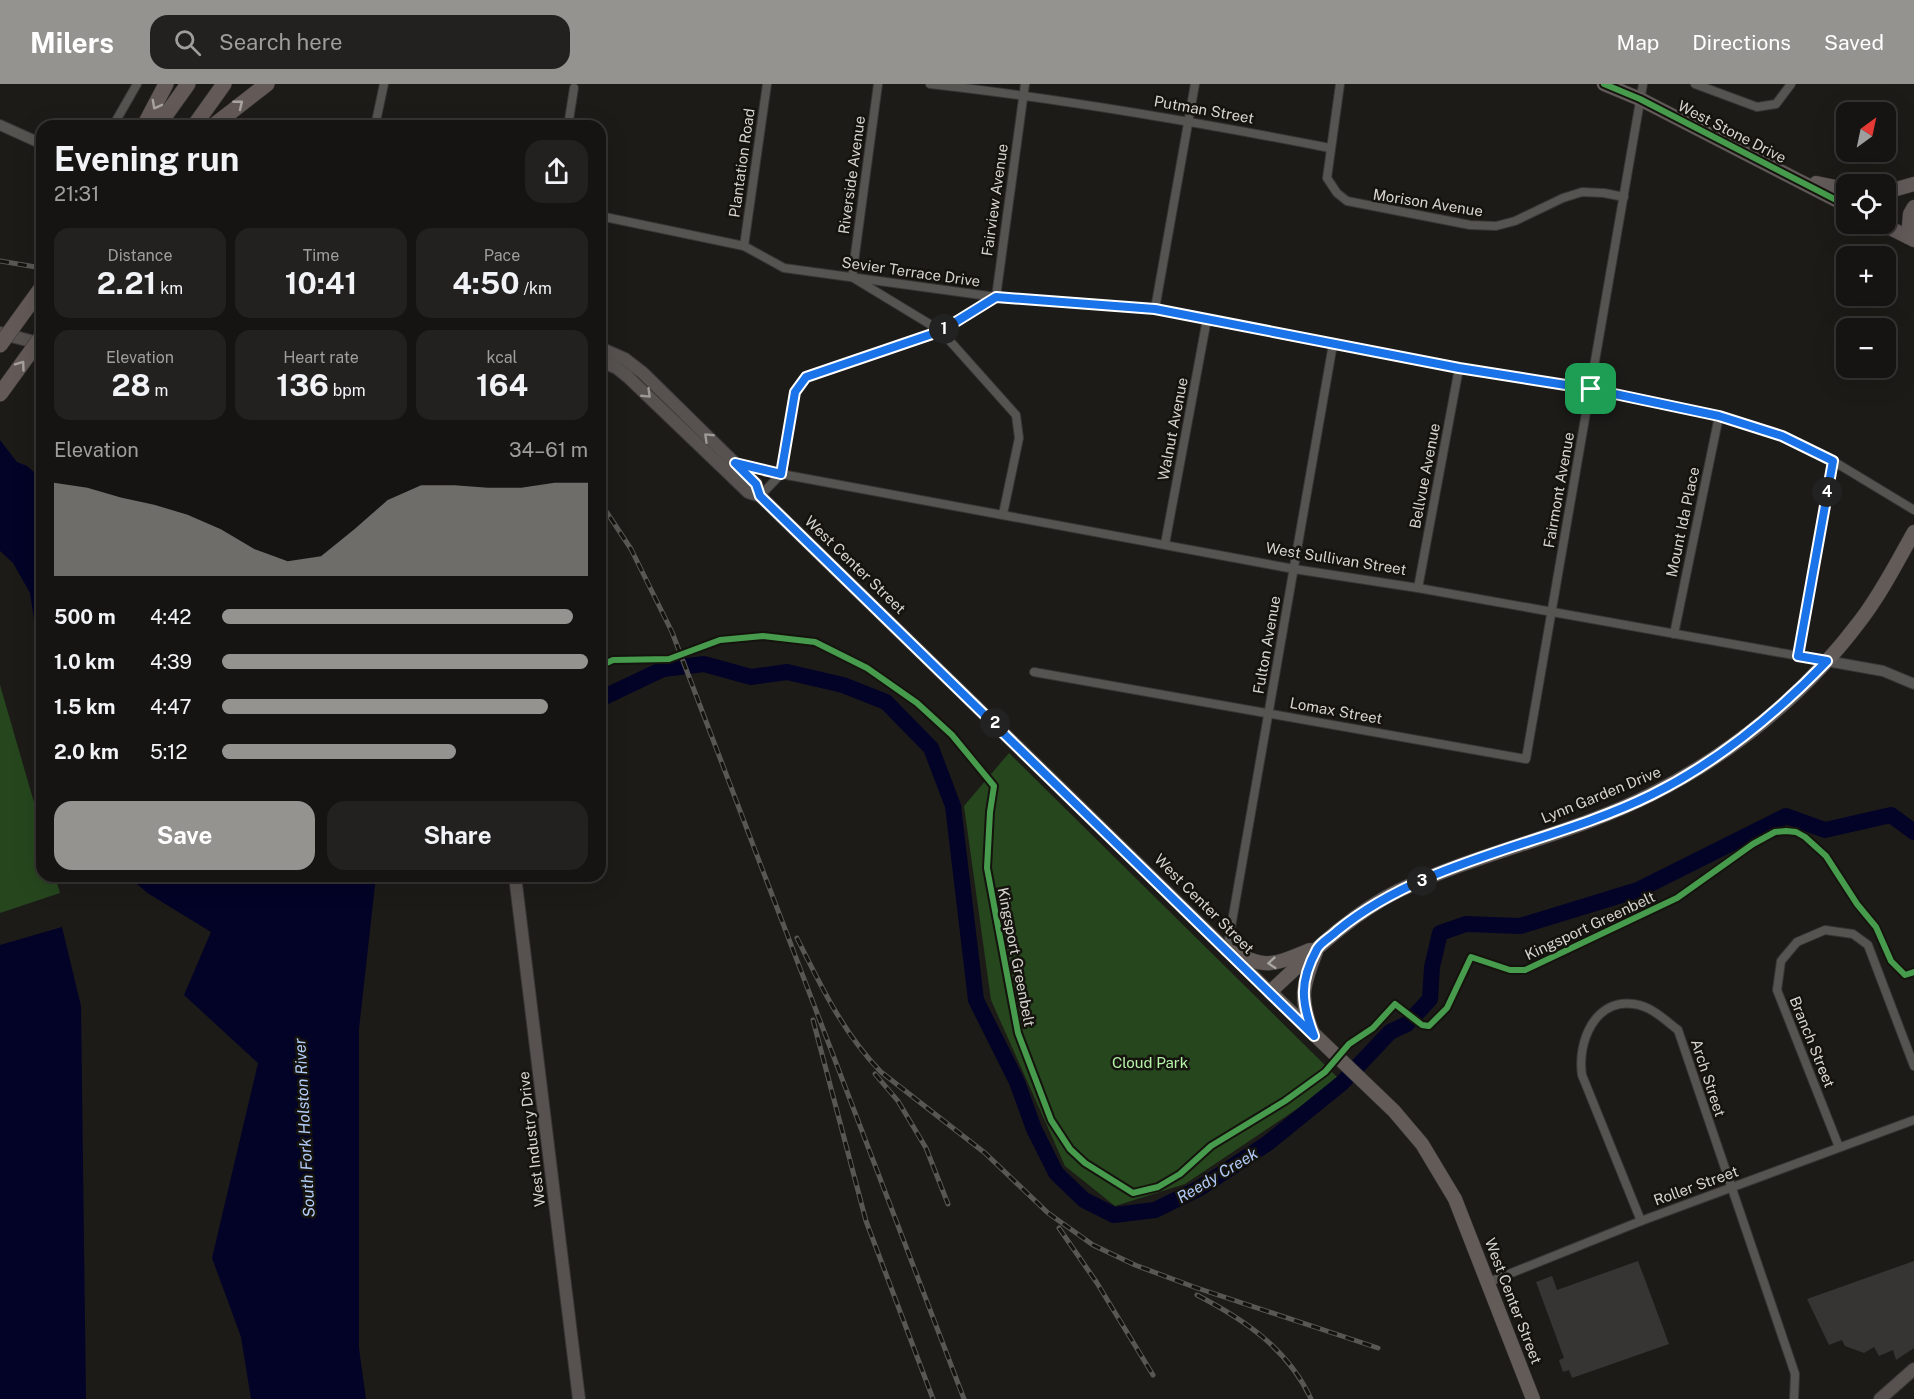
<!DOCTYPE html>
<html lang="en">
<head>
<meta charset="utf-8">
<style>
  :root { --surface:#161412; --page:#232120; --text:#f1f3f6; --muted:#9e9e9f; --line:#353332; --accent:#959390 }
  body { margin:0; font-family:"Public Sans",sans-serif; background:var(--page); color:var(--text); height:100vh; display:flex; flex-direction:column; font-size:22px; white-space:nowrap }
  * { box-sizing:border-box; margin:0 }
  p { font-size:20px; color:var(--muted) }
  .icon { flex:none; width:33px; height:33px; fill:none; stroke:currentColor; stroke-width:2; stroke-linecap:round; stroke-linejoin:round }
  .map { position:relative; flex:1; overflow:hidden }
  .sheet { position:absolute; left:36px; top:36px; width:570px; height:762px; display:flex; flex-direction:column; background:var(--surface); border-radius:18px; box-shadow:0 6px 24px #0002,0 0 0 2px var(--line) }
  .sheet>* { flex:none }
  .needle { width:39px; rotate:33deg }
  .fabs { position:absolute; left:1836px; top:18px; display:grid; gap:12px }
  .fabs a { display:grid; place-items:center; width:60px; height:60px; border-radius:12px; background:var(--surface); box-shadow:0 6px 24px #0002,0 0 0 2px var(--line); font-size:30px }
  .pin { position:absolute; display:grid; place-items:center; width:51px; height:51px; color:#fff; margin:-26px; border-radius:12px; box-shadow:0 3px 9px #0006 }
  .km { position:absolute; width:30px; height:30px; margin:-15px; border-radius:50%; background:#222; color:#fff; font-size:16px; line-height:30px; text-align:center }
  .round { display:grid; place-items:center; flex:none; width:63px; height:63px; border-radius:18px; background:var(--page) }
  .headline { display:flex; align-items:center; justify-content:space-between; height:102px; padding:0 18px }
  h1 { font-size:33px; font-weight:700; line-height:45px }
  .metrics { display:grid; grid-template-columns:repeat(3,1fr); gap:9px; height:102px; padding:6px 18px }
  .metrics div { display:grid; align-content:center; border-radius:15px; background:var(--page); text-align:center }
  .metrics b { font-size:30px; font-weight:700 }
  .metrics small { font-size:16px; font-weight:400 }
  .metrics p { font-size:16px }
  .chart { height:168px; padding:12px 18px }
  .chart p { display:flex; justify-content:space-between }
  .chart svg { width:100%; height:108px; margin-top:6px; fill:var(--accent); opacity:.7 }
  .primary-button { display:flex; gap:12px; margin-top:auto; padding:12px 18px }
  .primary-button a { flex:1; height:69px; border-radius:18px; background:var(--accent); color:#fff; font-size:24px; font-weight:700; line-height:69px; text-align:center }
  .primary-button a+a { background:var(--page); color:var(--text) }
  ul { padding:0 18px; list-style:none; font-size:20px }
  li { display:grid; grid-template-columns:96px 72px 1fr; align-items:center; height:45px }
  li i { height:15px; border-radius:8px; background:var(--accent) }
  header { display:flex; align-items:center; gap:36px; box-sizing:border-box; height:84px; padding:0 30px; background:var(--accent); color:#fff }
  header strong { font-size:28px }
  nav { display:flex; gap:33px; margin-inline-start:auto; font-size:21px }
  .search { width:420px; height:54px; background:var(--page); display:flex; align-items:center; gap:15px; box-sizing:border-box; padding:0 21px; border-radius:18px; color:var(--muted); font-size:22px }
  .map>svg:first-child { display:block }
  .green { fill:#26471e }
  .water { fill:#030327 }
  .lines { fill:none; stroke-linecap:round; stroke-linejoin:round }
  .river { stroke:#030327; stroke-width:16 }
  .building { fill:#373533 }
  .minor-casing { stroke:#383635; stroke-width:10 }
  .tertiary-casing { stroke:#383635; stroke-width:12 }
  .secondary-casing { stroke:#383635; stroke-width:14 }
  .primary-casing { stroke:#383635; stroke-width:15 }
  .trunk-casing { stroke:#383635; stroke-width:15 }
  .motorway-casing { stroke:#383635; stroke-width:16 }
  .minor { stroke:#555451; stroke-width:8 }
  .tertiary { stroke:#555451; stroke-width:10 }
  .secondary { stroke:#57524f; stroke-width:12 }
  .primary { stroke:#625b58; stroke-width:14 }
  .trunk { stroke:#625a58; stroke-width:14 }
  .motorway { stroke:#635a57; stroke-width:15 }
  .rail-casing { stroke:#585754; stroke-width:5 }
  .rail { stroke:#15130d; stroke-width:3; stroke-dasharray:9; stroke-linecap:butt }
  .motorway-bridge-casing { stroke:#383635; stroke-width:16; stroke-linecap:butt }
  .motorway-bridge { stroke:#635a57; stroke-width:15 }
  .cycleway-casing { stroke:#15130d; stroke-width:10 }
  .cycleway { stroke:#469c4c; stroke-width:6 }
  .oneway { stroke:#a8a3a0 }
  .oneway2 { stroke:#9d9a96 }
  .oneway3 { stroke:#a8a4a0 }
  .route-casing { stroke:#fff; stroke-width:12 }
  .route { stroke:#1a73e8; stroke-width:8 }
  .labels { text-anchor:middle; stroke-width:5; stroke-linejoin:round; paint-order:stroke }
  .street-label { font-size:15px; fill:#d6d4d0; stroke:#15130d }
  .park-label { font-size:15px; fill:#b5f3a9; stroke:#15130d }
  .water-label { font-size:16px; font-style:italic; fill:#b3cdfb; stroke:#15130d }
</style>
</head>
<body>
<header>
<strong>Milers</strong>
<div class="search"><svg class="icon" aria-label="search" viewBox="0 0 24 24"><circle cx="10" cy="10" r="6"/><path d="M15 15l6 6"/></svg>Search here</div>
<nav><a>Map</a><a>Directions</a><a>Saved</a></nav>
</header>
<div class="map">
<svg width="1914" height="1315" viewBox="0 0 1914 1315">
  <rect width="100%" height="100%" fill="#1d1b18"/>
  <g class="green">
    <polygon points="0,601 42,746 42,792 55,792 60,809 0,829"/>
    <polygon points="1009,669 1340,996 1185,1100 1115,1122 1065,1082 991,916 964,722"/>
  </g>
  <g class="water">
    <polygon points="0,356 17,378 27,382 42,395 42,589 30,509 13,479 0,467"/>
    <polygon points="127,792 376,792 359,945 359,1264 366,1315 251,1315 241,1253 212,1174 258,979 184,911 211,848 149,810"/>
    <polygon points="62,843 81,922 86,1315 0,1315 0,861"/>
  </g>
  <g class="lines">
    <polyline class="river" points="600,615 663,585 704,580 751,593 787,588 843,601 886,618 931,664 953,722 976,916 1017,998 1034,1045 1056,1089 1084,1116 1114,1131 1155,1126 1200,1104 1268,1059 1342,999 1390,948 1407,940 1430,915 1432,883 1440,849 1466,840 1520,842 1638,806 1786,732 1825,746 1891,731 1914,748"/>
  </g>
  <g class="building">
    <polygon points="1638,1177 1669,1260 1572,1294 1569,1286 1563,1288 1559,1276 1564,1274 1536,1198 1552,1192 1557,1206"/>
    <polygon points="1914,1177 1914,1264 1896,1276 1893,1266 1879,1272 1874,1263 1864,1269 1845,1262 1842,1256 1829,1261 1807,1215"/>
  </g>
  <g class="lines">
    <g class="minor-casing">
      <g id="minor">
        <polyline points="878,0 852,193 941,247 1016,331 1019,354 1003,430"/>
        <path d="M930,0c135,15 267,38 400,64"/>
        <polyline points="1340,0 1327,94 1337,109 1347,117 1470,141 1496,142 1515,137 1563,114 1582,108 1604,109 1624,113"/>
        <polyline points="1695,0 1757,23 1776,20 1791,0"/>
        <polyline points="113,42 137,0"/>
        <polyline points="375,42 384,0"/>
        <polyline points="568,42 574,4"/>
        <polyline points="600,132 744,162 784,184 996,213 1155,225 1459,284 1591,305 1719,332 1782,352 1833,377 1914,426"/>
        <polyline points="744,162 767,0"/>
        <polyline points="1155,225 1195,0"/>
        <polyline points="735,379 781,390 1294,485 1418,504 1827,577"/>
        <polyline points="781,390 795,308 806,293 941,247 996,213 1025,0"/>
        <polyline points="760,412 781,390"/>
        <polyline points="1165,460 1207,235"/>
        <polyline points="1418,504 1459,284"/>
        <polyline points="1674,550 1719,332"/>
        <polyline points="1798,572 1833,377"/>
        <polyline points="1034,588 1526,675 1643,0"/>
        <polyline points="1227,866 1333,260"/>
        <polyline points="1839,1063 1777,906 1781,877 1797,858 1825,846 1853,850 1868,861 1914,982"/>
        <path d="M1641,1137l-59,-146c-5,-33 13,-77 52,-71 17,2 31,16 44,26l112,329 5,15 -1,25"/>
        <polyline points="1489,1198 1641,1137 1914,1036"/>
      </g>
    </g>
    <g class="tertiary-casing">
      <g id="tertiary">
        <polyline points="0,41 42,60"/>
        <polyline points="1827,577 1883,587 1914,600"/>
      </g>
    </g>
    <g class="secondary-casing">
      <g id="secondary">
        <polyline points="0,249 42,260"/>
        <polyline points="600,264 625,275 643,289 756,400 760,412 1270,908"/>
        <polyline points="600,277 617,284 628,293 748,408 760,412"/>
        <polyline points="515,792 579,1315"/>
        <polyline points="1880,1315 1914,1285"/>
      </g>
    </g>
    <g class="primary-casing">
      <g id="primary">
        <path d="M1227,866c40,19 44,16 83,0"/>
        <path d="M1312,947c-13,-34 -9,-46 4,-79"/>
        <path d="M1533,1315l-78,-200 -33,-55 -28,-33 -124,-119c39,-36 79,-77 128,-101 81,-39 173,-56 254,-97 80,-40 154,-101 208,-173 21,-27 37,-59 54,-89"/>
      </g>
    </g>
    <g class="trunk-casing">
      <g id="trunk">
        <polyline points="1604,0 1640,15 1846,121"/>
        <polyline points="1816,99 1846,105"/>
        <polyline points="1886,108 1914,100"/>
        <polyline points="1882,140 1914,156"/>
        <polyline points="1908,153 1910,130 1914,123"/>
      </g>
    </g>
    <g class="motorway-casing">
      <g id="motorway">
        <polyline points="144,42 166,0"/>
        <polyline points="158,42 188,0"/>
        <polyline points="194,42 224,0"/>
        <polyline points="213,42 267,0"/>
      </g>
    </g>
    <use href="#minor" class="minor"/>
    <use href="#tertiary" class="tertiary"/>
    <use href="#secondary" class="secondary"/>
    <use href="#primary" class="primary"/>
    <use href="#trunk" class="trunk"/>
    <use href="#motorway" class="motorway"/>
    <g class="rail-casing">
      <g id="rail">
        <polyline points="0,177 42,184"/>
        <polyline points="600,418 631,465 672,548 964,1315"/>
        <path d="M797,854c24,48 46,95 84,134l104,81 63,60 45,32 42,20 59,22 184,61"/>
        <polyline points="813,936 866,1137 933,1315"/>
        <polyline points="875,990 898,1017 926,1064 948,1120"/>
        <polyline points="1059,1144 1097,1199 1153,1291"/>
        <path d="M1197,1211c48,25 91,54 114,104"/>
      </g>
    </g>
    <use href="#rail" class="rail"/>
    <g class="motorway-bridge-casing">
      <g id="motorway-bridge">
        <polyline points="0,261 42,203"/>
        <polyline points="0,310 42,252"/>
      </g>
    </g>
    <use href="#motorway-bridge" class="motorway-bridge"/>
    <g class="cycleway-casing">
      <g id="cycleway">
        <polyline points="1604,0 1640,15 1846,121"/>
        <polyline points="600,582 613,576 669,575 720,556 763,552 815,558 867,584 917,619 952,651 994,702 990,728 987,784 1018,949 1051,1036 1070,1065 1085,1079 1133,1109 1158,1103 1180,1090 1211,1062 1285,1017 1325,988 1349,960 1373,944 1395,920 1422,941 1429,942 1447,924 1471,873 1510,886 1525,886 1677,814 1753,760 1775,748 1786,747 1796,748 1805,753 1826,772 1857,820 1876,843 1891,877 1905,891 1914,888"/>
      </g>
    </g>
    <use href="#cycleway" class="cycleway"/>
  </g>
  <defs><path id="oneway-chevron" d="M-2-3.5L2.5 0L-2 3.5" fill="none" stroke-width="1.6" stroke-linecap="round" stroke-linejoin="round" transform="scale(1.5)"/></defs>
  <g class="oneway">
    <use href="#oneway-chevron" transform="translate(239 20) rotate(-39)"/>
    <use href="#oneway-chevron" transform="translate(156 21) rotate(118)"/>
    <use href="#oneway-chevron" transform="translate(21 281) rotate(-54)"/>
  </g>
  <g class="oneway2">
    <use href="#oneway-chevron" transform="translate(647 310) rotate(44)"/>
    <use href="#oneway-chevron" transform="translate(708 353) rotate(-136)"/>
  </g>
  <use class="oneway3" href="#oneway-chevron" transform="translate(1272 879) rotate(175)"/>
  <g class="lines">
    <g class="route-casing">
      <path id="route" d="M996,213l159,12 304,59 132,21 128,27 63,20 51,25 -35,195 29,5c-51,53 -109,101 -176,134 -101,50 -225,63 -314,136 -6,6 -16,11 -20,18 -18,33 -16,53 -3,87l-554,-540 -4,-12 -21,-21 46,11 14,-82 11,-15 135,-46z"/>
    </g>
    <use href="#route" class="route"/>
  </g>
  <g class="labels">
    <g class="street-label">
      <text transform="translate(1204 26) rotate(10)" y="5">Putman Street</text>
      <text transform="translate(1732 48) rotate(27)" y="5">West Stone Drive</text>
      <text transform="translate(742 79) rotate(-82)" y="5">Plantation Road</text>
      <text transform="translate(852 91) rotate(-82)" y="5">Riverside Avenue</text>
      <text transform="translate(995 116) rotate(-82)" y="5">Fairview Avenue</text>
      <text transform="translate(1428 119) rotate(9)" y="5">Morison Avenue</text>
      <text transform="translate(911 188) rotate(8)" y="5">Sevier Terrace Drive</text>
      <text transform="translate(1173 345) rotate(-79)" y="5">Walnut Avenue</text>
      <text transform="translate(1425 392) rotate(-79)" y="5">Bellvue Avenue</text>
      <text transform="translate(1559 406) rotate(-80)" y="5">Fairmont Avenue</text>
      <text transform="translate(1683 438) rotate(-78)" y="5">Mount Ida Place</text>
      <text transform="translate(1336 475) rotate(9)" y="5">West Sullivan Street</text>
      <text transform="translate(855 481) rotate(44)" y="5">West Center Street</text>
      <text transform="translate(1267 561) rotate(-80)" y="5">Fulton Avenue</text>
      <text transform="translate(1336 627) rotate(10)" y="5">Lomax Street</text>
      <text transform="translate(1601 711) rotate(-22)" y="5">Lynn Garden Drive</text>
      <text transform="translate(1204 820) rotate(45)" y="5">West Center Street</text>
      <text transform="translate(1590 842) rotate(-25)" y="5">Kingsport Greenbelt</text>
      <text transform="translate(1016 873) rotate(79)" y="5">Kingsport Greenbelt</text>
      <text transform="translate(1812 958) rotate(68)" y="5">Branch Street</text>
      <text transform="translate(1708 994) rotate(72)" y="5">Arch Street</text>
      <text transform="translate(532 1055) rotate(-97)" y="5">West Industry Drive</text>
      <text transform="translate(1696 1102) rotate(-20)" y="5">Roller Street</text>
      <text transform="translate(1513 1217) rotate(69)" y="5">West Center Street</text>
    </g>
    <g class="park-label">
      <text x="1150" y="984">Cloud Park</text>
    </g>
    <g class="water-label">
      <text transform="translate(304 1044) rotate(-93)" y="6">South Fork Holston River</text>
      <text transform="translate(1217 1091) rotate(-31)" y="6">Reedy Creek</text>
    </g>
  </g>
</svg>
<div class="fabs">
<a><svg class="needle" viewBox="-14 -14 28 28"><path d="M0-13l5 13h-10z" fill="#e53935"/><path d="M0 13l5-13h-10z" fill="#9e9e9f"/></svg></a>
<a><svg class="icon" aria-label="locate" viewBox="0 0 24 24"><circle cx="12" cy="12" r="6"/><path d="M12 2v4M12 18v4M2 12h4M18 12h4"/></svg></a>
<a>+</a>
<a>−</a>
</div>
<div class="pin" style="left:1591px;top:305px;background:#1e9e55"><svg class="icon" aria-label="arrive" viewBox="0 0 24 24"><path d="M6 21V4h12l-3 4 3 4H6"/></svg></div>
<b class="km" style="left:944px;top:245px">1</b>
<b class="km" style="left:995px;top:639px">2</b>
<b class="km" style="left:1422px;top:797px">3</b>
<b class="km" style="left:1827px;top:408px">4</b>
<section class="sheet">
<div class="headline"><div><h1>Evening run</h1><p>21:31</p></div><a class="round"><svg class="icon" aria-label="share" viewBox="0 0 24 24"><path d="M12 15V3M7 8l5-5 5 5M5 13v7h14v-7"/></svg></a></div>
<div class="metrics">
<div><p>Distance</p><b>2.21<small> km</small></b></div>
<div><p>Time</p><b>10:41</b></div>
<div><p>Pace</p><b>4:50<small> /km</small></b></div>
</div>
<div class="metrics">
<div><p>Elevation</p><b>28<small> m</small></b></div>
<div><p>Heart rate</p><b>136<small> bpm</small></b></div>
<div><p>kcal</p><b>164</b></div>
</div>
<div class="chart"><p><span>Elevation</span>34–61 m</p>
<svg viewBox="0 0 160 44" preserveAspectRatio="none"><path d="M0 44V6L10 8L20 12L30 15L40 19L50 25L60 33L70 38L80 36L90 25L100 13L110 7L120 7L130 8L140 8L150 6L160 6V44z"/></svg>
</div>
<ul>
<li><b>500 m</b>4:42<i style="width:96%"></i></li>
<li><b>1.0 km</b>4:39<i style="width:100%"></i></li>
<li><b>1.5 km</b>4:47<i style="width:89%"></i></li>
<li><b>2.0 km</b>5:12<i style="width:64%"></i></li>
</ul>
<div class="primary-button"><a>Save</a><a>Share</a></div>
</section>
</div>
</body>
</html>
